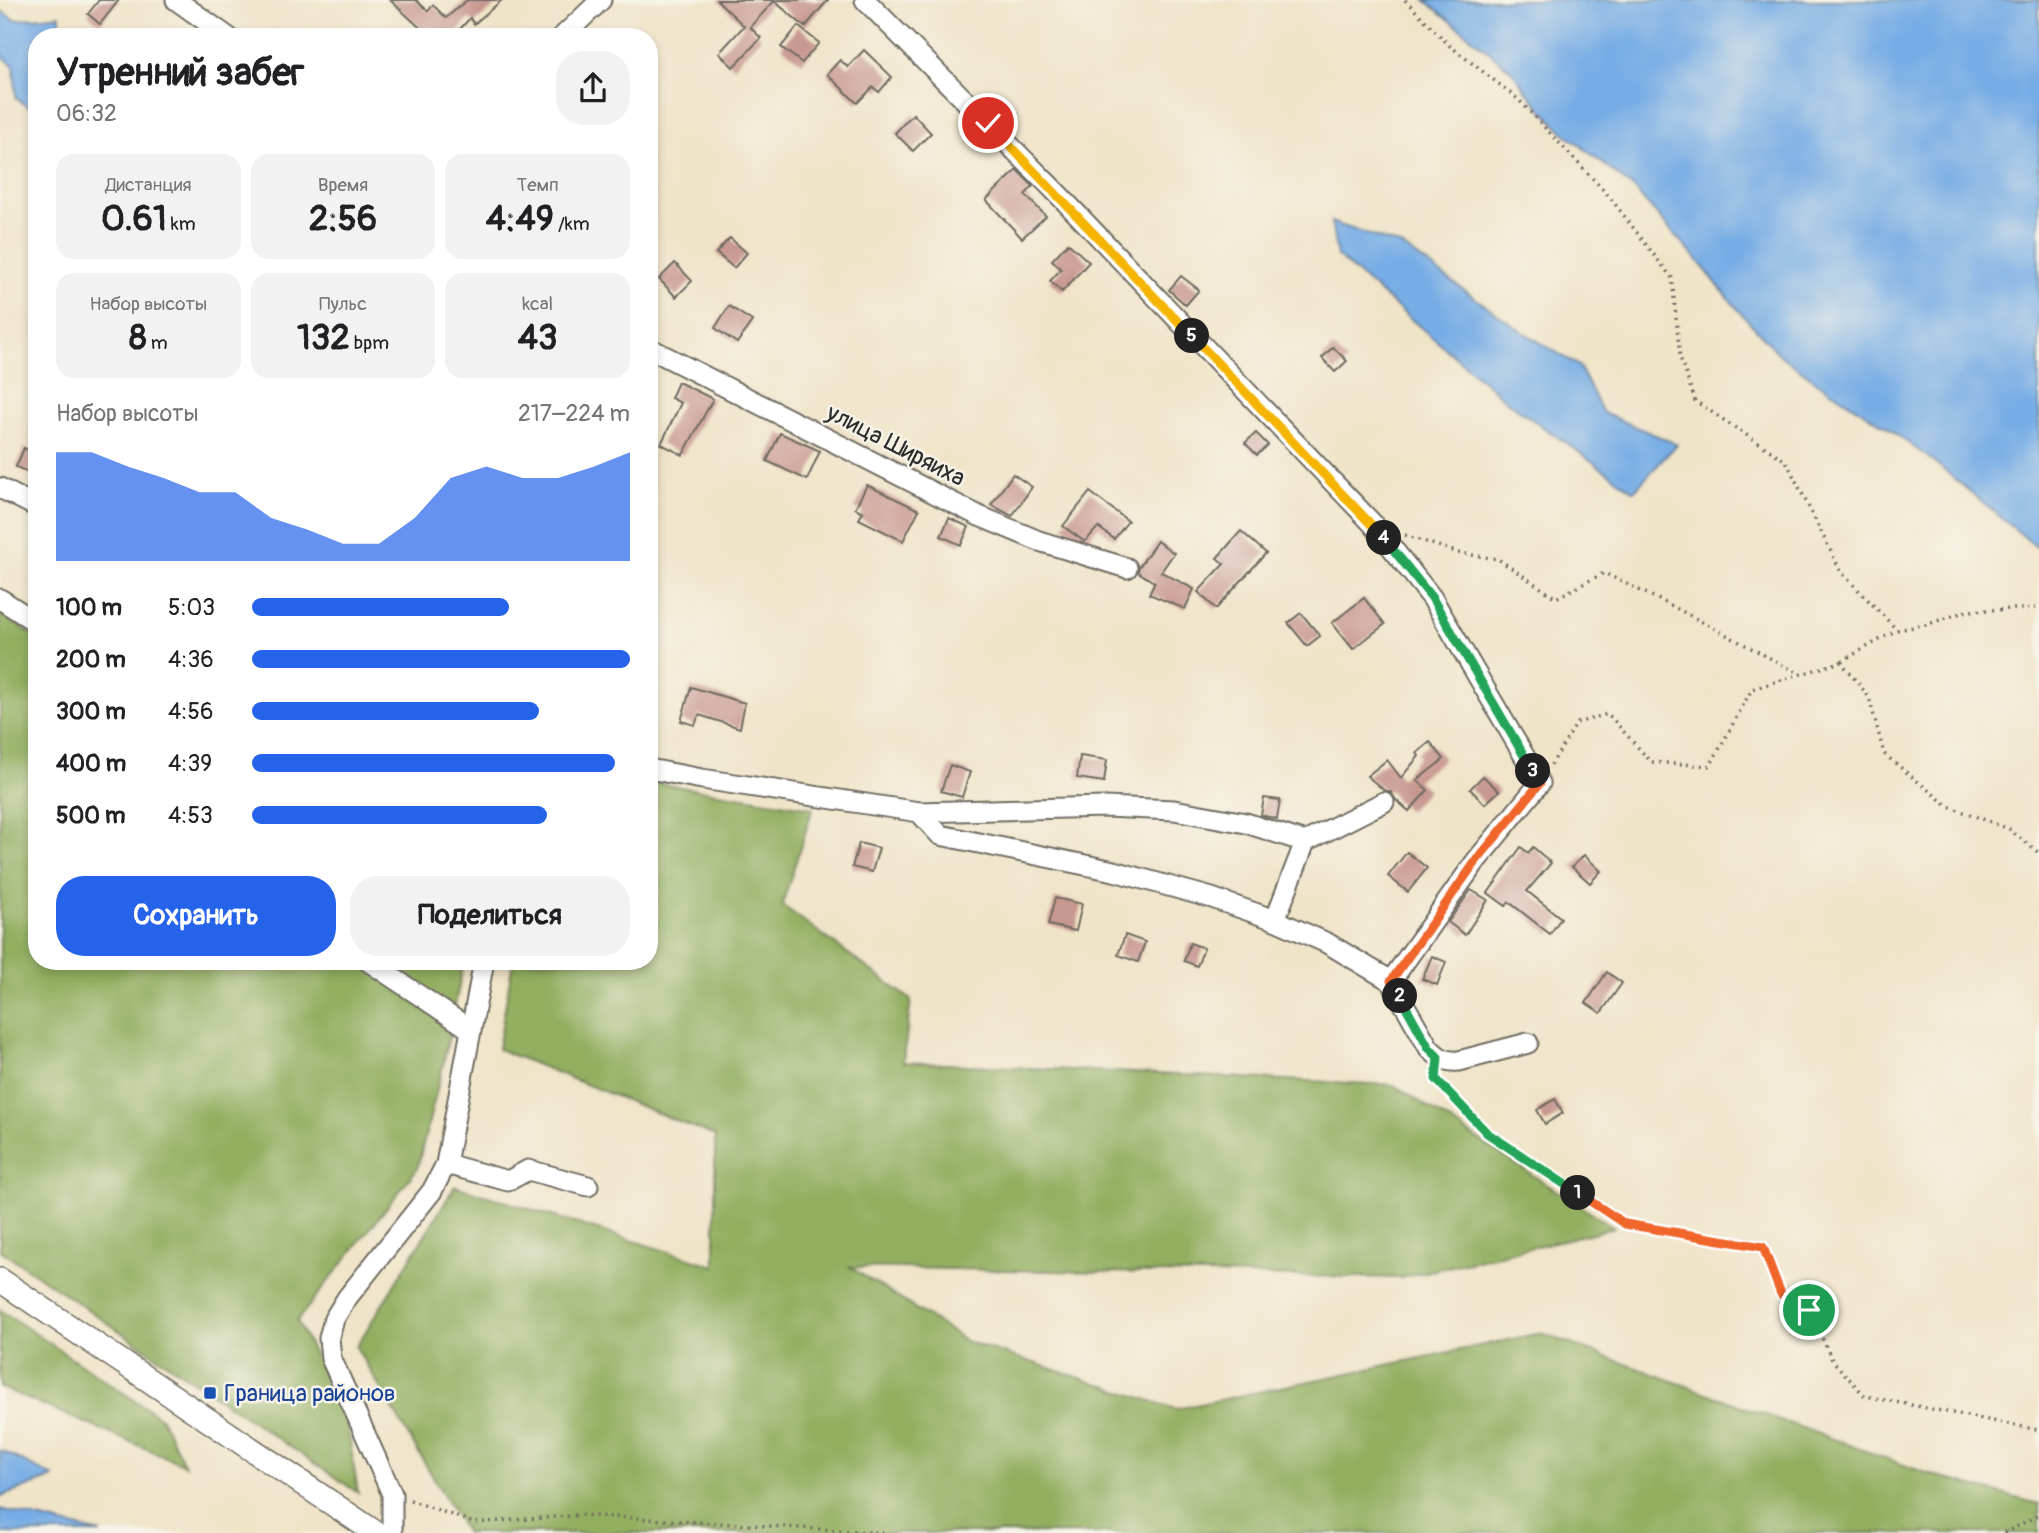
<!DOCTYPE html>
<html lang="ru">
<head>
<meta charset="utf-8">
<style>
  :root { --surface:#fff; --page:#f2f2f2; --text:#202124; --muted:#757577; --accent:#2563eb }
  body { margin:0; font-family:Pangolin,sans-serif; background:var(--page); color:var(--text); height:100vh; display:flex; flex-direction:column; font-size:26px; white-space:nowrap }
  * { box-sizing:border-box; margin:0 }
  p { font-size:23px; color:var(--muted) }
  .icon { flex:none; width:38px; height:38px; fill:none; stroke:currentColor; stroke-width:2; stroke-linecap:round; stroke-linejoin:round }
  .map { position:relative; flex:1; overflow:hidden }
  .drawer { position:absolute; left:28px; top:28px; width:630px; height:942px; display:flex; flex-direction:column; background:var(--surface); border-radius:28px; box-shadow:0 4px 10px #0003 }
  .drawer>* { flex:none }
  .pin { position:absolute; display:grid; place-items:center; width:60px; height:60px; color:#fff; margin:-30px; border:4px solid #fff; border-radius:50%; box-shadow:0 2px 7px #0007 }
  .km { position:absolute; width:35px; height:35px; margin:-18px; border-radius:50%; background:#222; color:#fff; font-size:19px; line-height:35px; text-align:center }
  .round { display:grid; place-items:center; flex:none; width:74px; height:74px; border-radius:28px; background:var(--page) }
  .headline { display:flex; align-items:center; justify-content:space-between; height:119px; padding:0 28px }
  h1 { font-size:38px; font-weight:800; line-height:52px }
  .metrics { display:grid; grid-template-columns:repeat(3,1fr); gap:10px; height:119px; padding:7px 28px }
  .metrics div { display:grid; align-content:center; border-radius:18px; background:var(--page); text-align:center }
  .metrics b { font-size:35px; font-weight:800 }
  .metrics small { font-size:19px; font-weight:400 }
  .metrics p { font-size:19px }
  .chart { height:196px; padding:14px 28px }
  .chart p { display:flex; justify-content:space-between }
  .chart svg { width:100%; height:126px; margin-top:7px; fill:var(--accent); opacity:.7 }
  .cta { display:flex; gap:14px; margin-top:auto; padding:14px 28px }
  .cta a { flex:1; height:80px; border-radius:28px; background:var(--accent); color:#fff; font-size:28px; font-weight:800; line-height:80px; text-align:center }
  .cta a+a { background:var(--page); color:var(--text) }
  ul { padding:0 28px; list-style:none; font-size:23px }
  li { display:grid; grid-template-columns:112px 84px 1fr; align-items:center; height:52px }
  li i { height:18px; border-radius:9px; background:var(--accent) }
  .map>svg:first-child { display:block }
  .forest { fill:#92af61; stroke:#5e6d46; stroke-width:2 }
  .water { fill:#77ade5; stroke:#516c88; stroke-width:2 }
  .building { fill:#c89790 }
  .lines { fill:none; stroke-linecap:round; stroke-linejoin:round }
  .minor-casing { stroke:#706c62; stroke-width:23 }
  .major-casing { stroke:#706c62; stroke-width:26 }
  .path { stroke:#706c62; stroke-width:3.5; stroke-dasharray:2 5; stroke-linecap:butt }
  .minor { stroke:#fff; stroke-width:19 }
  .major { stroke:#fff; stroke-width:23 }
  .split-1-casing { stroke:#fff; stroke-width:14 }
  .split-2-casing { stroke:#fff; stroke-width:14 }
  .split-3-casing { stroke:#fff; stroke-width:14 }
  .split-4-casing { stroke:#fff; stroke-width:14 }
  .split-5-casing { stroke:#fff; stroke-width:14 }
  .split-6-casing { stroke:#fff; stroke-width:14 }
  .split-1 { stroke:#f0652b; stroke-width:9 }
  .split-2 { stroke:#22a559; stroke-width:9 }
  .split-3 { stroke:#f0652b; stroke-width:9 }
  .split-4 { stroke:#22a559; stroke-width:9 }
  .split-5 { stroke:#f5b400; stroke-width:9 }
  .split-6 { stroke:#f5b400; stroke-width:9 }
  .transit-dot { fill:#1a4fb4; stroke:#f7f3e8; stroke-width:2.5 }
  .labels { text-anchor:middle; stroke-width:5; stroke-linejoin:round; paint-order:stroke }
  .street-label { font-size:24px; fill:#2b2b2b; stroke:#f7f3e8 }
  .transit-label { font-size:24px; fill:#164399; stroke:#f7f3e8; text-anchor:start }
</style>
</head>
<body>
<div class="map">
<svg width="2039" height="1533" viewBox="0 0 2039 1533">
  <rect width="100%" height="100%" fill="#f7f3e8"/>
  <filter id="ink" filterUnits="userSpaceOnUse"><feTurbulence type="fractalNoise" baseFrequency=".0143" numOctaves="2"/><feDisplacementMap in="SourceGraphic" scale="14" xChannelSelector="R" yChannelSelector="G"/><feConvolveMatrix kernelMatrix="1 2 1 2 8 2 1 2 1" color-interpolation-filters="sRGB"/></filter>
  <filter id="wash" filterUnits="userSpaceOnUse"><feTurbulence type="fractalNoise" baseFrequency=".00686" numOctaves="4" result="noise"/><feDisplacementMap in="SourceGraphic" scale="28" xChannelSelector="R" yChannelSelector="G"/><feGaussianBlur stdDeviation="1.57" result="paint"/><feColorMatrix in="noise" values="0 0 0 0 0 0 0 0 0 0 0 0 0 0 0 0 0 1.4 0 .05"/><feComposite in="paint" operator="in"/></filter>
  <g filter="url(#wash)">
    <rect width="100%" height="100%" fill="#f0e4c8"/>
    <g class="forest">
      <polygon points="0,613 37,638 37,961 351,961 373,965 375,961 464,961 443,1065 417,1169 297,1321 346,1417 358,1493 0,1250"/>
      <polygon points="649,782 813,808 782,905 911,1000 903,1062 1394,1085 1614,1228 1400,1278 850,1267 966,1341 1176,1409 1541,1333 1929,1474 2039,1504 2039,1533 466,1533 356,1347 455,1186 715,1266 715,1136 498,1049 513,961 649,961"/>
      <polygon points="0,1310 161,1418 185,1465 0,1387"/>
    </g>
    <g class="water">
      <polygon points="1425,0 2039,0 2039,549 1933,461 1885,426 1820,384 1781,356 1740,312 1699,262 1633,188 1561,130 1531,97 1511,70"/>
      <polygon points="0,10 15,20 60,15 60,37 37,37 37,113 16,98 14,66 0,54"/>
      <polygon points="1331,222 1402,246 1520,330 1579,366 1603,413 1677,444 1634,491 1509,403 1337,256"/>
      <polygon points="0,1450 54,1477 0,1497"/>
      <polygon points="0,1509 101,1533 0,1533"/>
    </g>
    <g id="blocks">
      <g class="building">
        <polygon points="99,0 119,0 100,24 88,14"/>
        <polygon points="390,0 416,0 428,11 433,5 446,18 467,0 502,0 474,24 470,18 453,37 430,37"/>
        <polygon points="717,0 828,0 805,27 774,1 750,27 761,38 733,67 719,53 744,26"/>
        <polygon points="798,26 819,43 802,63 781,47"/>
        <polygon points="864,50 892,77 879,92 873,87 857,103 827,74 840,60 848,67"/>
        <polygon points="913,114 931,133 913,151 895,133"/>
        <polygon points="1017,170 1033,186 1025,195 1046,216 1022,238 986,200"/>
        <polygon points="730,238 747,253 734,268 716,253"/>
        <polygon points="1068,243 1089,262 1062,292 1050,281 1061,269 1052,260"/>
        <polygon points="675,263 692,281 676,297 659,279"/>
        <polygon points="1181,276 1199,290 1186,305 1169,290"/>
        <polygon points="729,306 752,321 737,343 715,328"/>
        <polygon points="1333,347 1347,361 1335,372 1322,358"/>
        <polygon points="678,382 713,399 683,455 661,444 681,403 671,398"/>
        <polygon points="780,433 820,451 807,480 767,461"/>
        <polygon points="1256,433 1268,445 1257,455 1245,443"/>
        <polygon points="24,448 37,454 37,476 16,467"/>
        <polygon points="1013,474 1032,487 1012,516 991,505"/>
        <polygon points="867,485 919,510 903,541 859,519 863,512 855,508"/>
        <polygon points="1090,492 1128,521 1114,539 1098,527 1085,542 1063,526"/>
        <polygon points="949,518 969,527 961,545 941,536"/>
        <polygon points="1241,531 1266,553 1216,609 1198,592 1224,564 1217,558"/>
        <polygon points="1157,541 1174,553 1161,572 1194,589 1185,609 1149,594 1155,581 1154,582 1138,572 1139,567"/>
        <polygon points="1364,598 1385,624 1353,649 1332,623"/>
        <polygon points="1301,613 1320,636 1307,646 1288,623"/>
        <polygon points="691,687 745,703 740,728 699,715 695,725 681,721"/>
        <polygon points="1430,742 1444,759 1417,780 1428,790 1409,811 1396,800 1391,792 1384,790 1367,776 1387,760 1401,778 1419,756 1417,753"/>
        <polygon points="1080,756 1107,760 1104,782 1077,778"/>
        <polygon points="950,765 970,772 962,797 941,791"/>
        <polygon points="1483,776 1499,791 1485,804 1470,789"/>
        <polygon points="1264,798 1280,800 1277,819 1261,815"/>
        <polygon points="859,843 879,848 872,872 852,867"/>
        <polygon points="1521,847 1528,853 1533,847 1551,863 1527,891 1561,918 1550,934 1509,902 1506,906 1488,893"/>
        <polygon points="1407,852 1427,868 1408,892 1388,876"/>
        <polygon points="1584,855 1601,871 1590,883 1572,867"/>
        <polygon points="1471,890 1488,900 1465,935 1448,922"/>
        <polygon points="1055,898 1082,904 1076,931 1048,925"/>
        <polygon points="1125,935 1145,942 1138,962 1118,955"/>
        <polygon points="1190,943 1204,948 1197,966 1184,961"/>
        <polygon points="1432,956 1446,962 1437,985 1422,979"/>
        <polygon points="1607,972 1622,983 1601,1013 1586,1003"/>
        <polygon points="1555,1099 1563,1113 1545,1124 1537,1110"/>
      </g>
    </g>
  </g>
  <g filter="url(#ink)">
    <use href="#blocks" fill-opacity="0" stroke="#706c62" stroke-width="2"/>
    <g class="lines">
      <g class="minor-casing">
        <g id="minor">
          <polyline points="176,0 228,37"/>
          <polyline points="562,37 601,0"/>
          <polyline points="649,348 979,516 1039,541 1127,568"/>
          <polyline points="0,488 37,507"/>
          <polyline points="0,599 37,623"/>
          <polyline points="649,769 702,779 919,812 940,835 1114,871 1212,898 1275,920 1327,943 1391,981 1476,861 1540,783 1432,598 1373,524 1057,193 865,0"/>
          <polyline points="919,812 1105,807 1174,810 1246,823 1305,842 1384,802"/>
          <polyline points="1275,920 1305,842"/>
          <polyline points="368,961 471,1030"/>
          <path d="M1391,981l38,67c10,10 16,14 30,13l69,-18"/>
          <polyline points="446,1164 508,1181 528,1170 588,1186"/>
          <polyline points="392,1533 392,1494 331,1358 329,1338 334,1319 347,1298 432,1191 446,1164 484,961"/>
        </g>
      </g>
      <g class="major-casing">
        <polyline id="major" points="0,1280 376,1533"/>
      </g>
      <g class="path">
        <polyline points="1405,0 1450,46 1518,99 1608,195 1672,278 1680,357 1695,401 1786,461 1841,572 1897,630"/>
        <polyline points="1405,535 1459,553 1498,559 1556,598 1604,573 1672,606 1800,674"/>
        <polyline points="1842,661 1897,630 1925,625 1967,611 2039,608"/>
        <polyline points="1551,765 1577,723 1608,714 1651,762 1710,766 1752,689 1841,662 1869,697 1884,754 1948,806 2009,829 2039,853"/>
        <polyline points="1436,1076 1436,1079 1487,1133 1625,1224 1763,1247 1781,1294 1809,1309 1832,1360 1865,1396 2039,1430"/>
        <polyline points="410,1500 474,1523 581,1515 886,1533"/>
        <polyline points="2004,1533 2039,1515"/>
      </g>
      <use href="#minor" class="minor"/>
      <use href="#major" class="major"/>
    </g>
  </g>
  <g class="lines" filter="url(#ink)">
    <g class="split-1-casing">
      <polyline id="split-1" points="1578,1193 1625,1224 1763,1247 1781,1294 1809,1310"/>
    </g>
    <g class="split-2-casing">
      <polyline id="split-2" points="1400,996 1429,1048 1438,1057 1436,1079 1487,1133 1578,1193"/>
    </g>
    <g class="split-3-casing">
      <polyline id="split-3" points="1400,996 1391,981 1476,861 1540,783 1533,771"/>
    </g>
    <g class="split-4-casing">
      <polyline id="split-4" points="1384,538 1432,598 1533,771"/>
    </g>
    <g class="split-5-casing">
      <polyline id="split-5" points="1192,336 1384,538"/>
    </g>
    <g class="split-6-casing">
      <polyline id="split-6" points="988,123 1192,336"/>
    </g>
    <use href="#split-1" class="split-1"/>
    <use href="#split-2" class="split-2"/>
    <use href="#split-3" class="split-3"/>
    <use href="#split-4" class="split-4"/>
    <use href="#split-5" class="split-5"/>
    <use href="#split-6" class="split-6"/>
  </g>
  <rect class="transit-dot" x="203" y="1386" width="14" height="14" rx="3.5"/>
  <g class="labels">
    <g class="street-label">
      <text transform="translate(896 445) rotate(27)" y="8">улица Ширяиха</text>
    </g>
    <g class="transit-label">
      <text x="224" y="1401">Граница районов</text>
    </g>
  </g>
</svg>
<div class="pin" style="left:1809px;top:1310px;background:#1e9e55"><svg class="icon" aria-label="arrive" viewBox="0 0 24 24"><path d="M6 21V4h12l-3 4 3 4H6"/></svg></div>
<div class="pin" style="left:988px;top:123px;background:#d93025"><svg class="icon" aria-label="check" viewBox="0 0 24 24"><path d="M5 12l5 5 9-10"/></svg></div>
<b class="km" style="left:1578px;top:1193px">1</b>
<b class="km" style="left:1400px;top:996px">2</b>
<b class="km" style="left:1533px;top:771px">3</b>
<b class="km" style="left:1384px;top:538px">4</b>
<b class="km" style="left:1192px;top:336px">5</b>
<section class="drawer">
<div class="headline"><div><h1>Утренний забег</h1><p>06:32</p></div><a class="round"><svg class="icon" aria-label="share" viewBox="0 0 24 24"><path d="M12 15V3M7 8l5-5 5 5M5 13v7h14v-7"/></svg></a></div>
<div class="metrics">
<div><p>Дистанция</p><b>0.61<small> km</small></b></div>
<div><p>Время</p><b>2:56</b></div>
<div><p>Темп</p><b>4:49<small> /km</small></b></div>
</div>
<div class="metrics">
<div><p>Набор высоты</p><b>8<small> m</small></b></div>
<div><p>Пульс</p><b>132<small> bpm</small></b></div>
<div><p>kcal</p><b>43</b></div>
</div>
<div class="chart"><p><span>Набор высоты</span>217–224 m</p>
<svg viewBox="0 0 160 44" preserveAspectRatio="none"><path d="M0 44V6L10 6L20 11L30 15L40 20L50 20L60 29L70 33L80 38L90 38L100 29L110 15L120 11L130 15L140 15L150 11L160 6V44z"/></svg>
</div>
<ul>
<li><b>100 m</b>5:03<i style="width:68%"></i></li>
<li><b>200 m</b>4:36<i style="width:100%"></i></li>
<li><b>300 m</b>4:56<i style="width:76%"></i></li>
<li><b>400 m</b>4:39<i style="width:96%"></i></li>
<li><b>500 m</b>4:53<i style="width:78%"></i></li>
</ul>
<div class="cta"><a>Сохранить</a><a>Поделиться</a></div>
</section>
</div>
</body>
</html>
